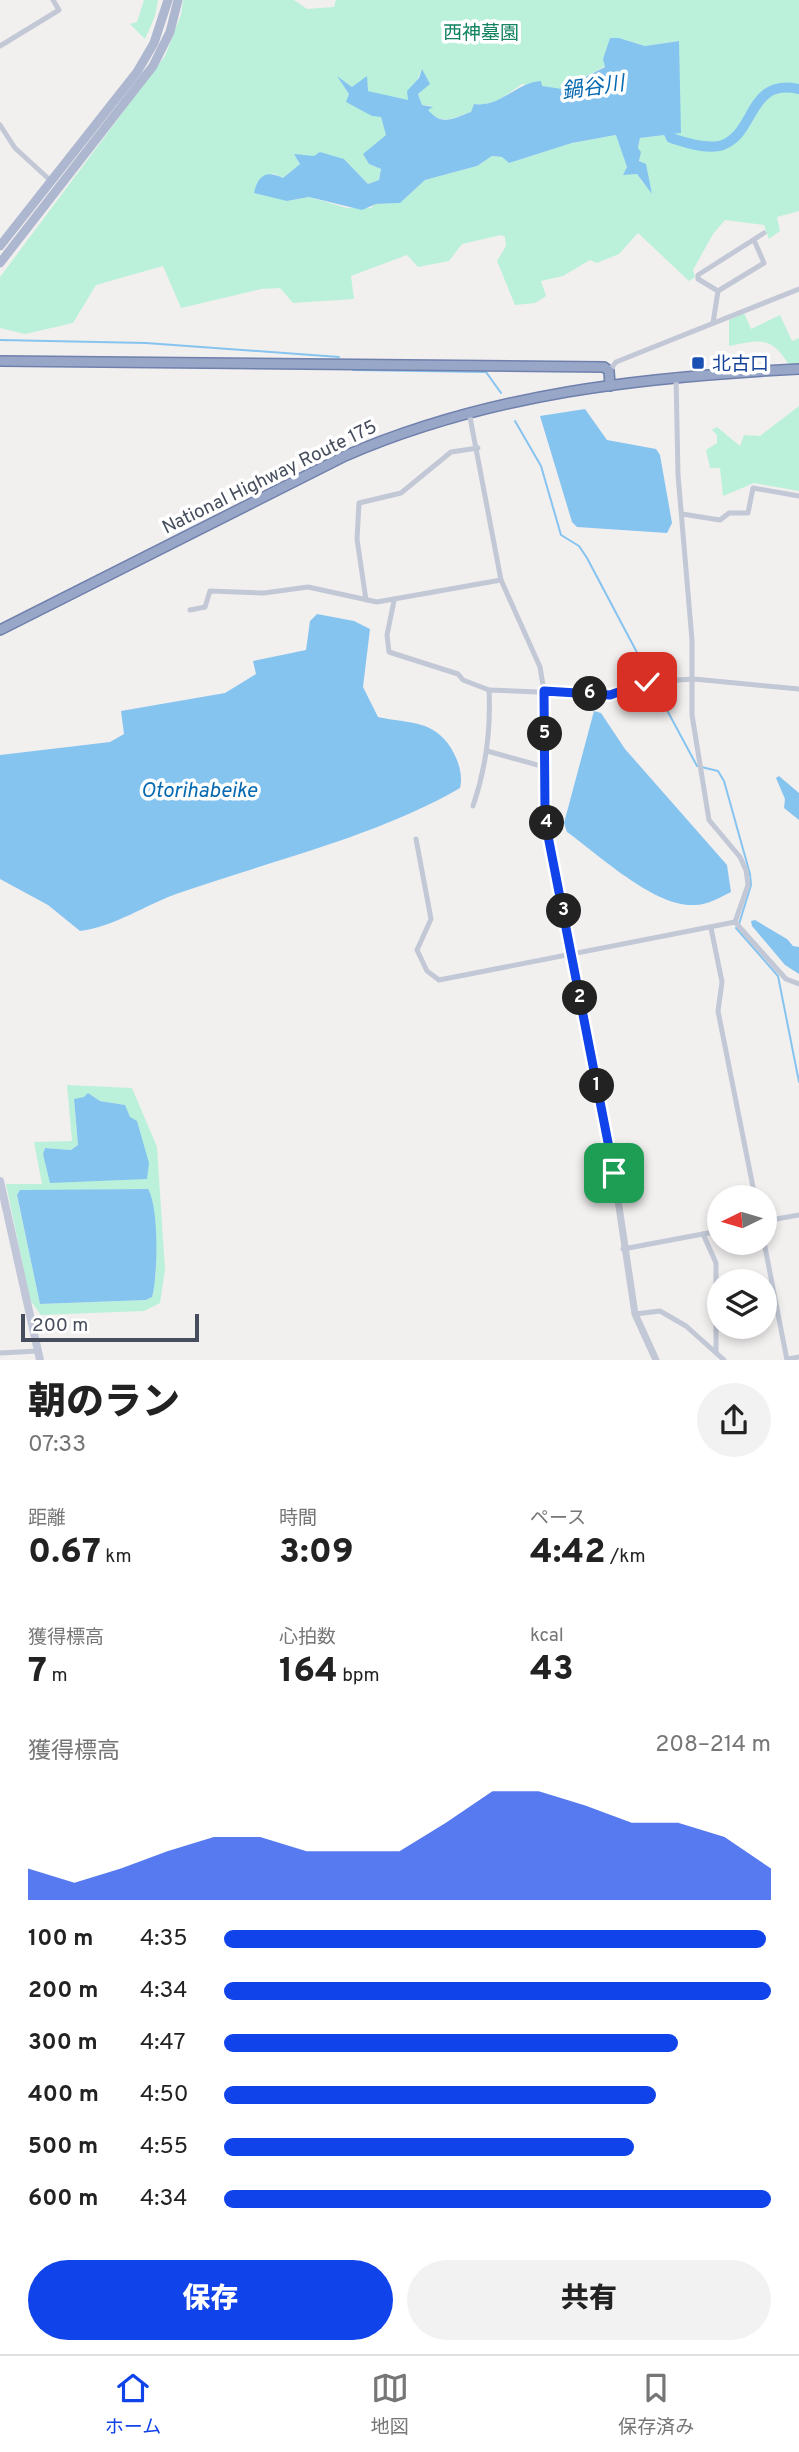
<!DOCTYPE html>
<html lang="ja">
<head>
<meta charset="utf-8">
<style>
  :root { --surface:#fff; --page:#f2f2f2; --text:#222; --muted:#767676; --line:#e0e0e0; --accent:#1143ea }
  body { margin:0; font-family:Overpass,"Noto Sans JP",sans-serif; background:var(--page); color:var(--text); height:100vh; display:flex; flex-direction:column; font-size:26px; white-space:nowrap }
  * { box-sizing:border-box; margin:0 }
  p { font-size:23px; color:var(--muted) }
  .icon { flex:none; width:38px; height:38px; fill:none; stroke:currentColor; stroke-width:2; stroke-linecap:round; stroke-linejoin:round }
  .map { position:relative; height:1360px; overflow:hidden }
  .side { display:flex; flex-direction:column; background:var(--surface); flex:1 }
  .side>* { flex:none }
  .needle { width:46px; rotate:265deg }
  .buttons { position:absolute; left:707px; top:1185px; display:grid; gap:14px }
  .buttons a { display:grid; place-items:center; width:70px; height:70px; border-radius:50%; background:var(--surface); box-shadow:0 4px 10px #0003; font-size:35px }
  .scale { position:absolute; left:21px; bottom:18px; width:178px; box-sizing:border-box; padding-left:7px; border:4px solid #464d5d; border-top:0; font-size:19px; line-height:24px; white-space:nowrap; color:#464d5d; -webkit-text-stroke:5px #fff; paint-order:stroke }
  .pin { position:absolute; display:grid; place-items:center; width:60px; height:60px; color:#fff; margin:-30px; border-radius:14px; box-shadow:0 4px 10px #0006 }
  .km { position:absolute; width:35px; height:35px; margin:-18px; border-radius:50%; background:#222; color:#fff; font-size:19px; line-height:35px; text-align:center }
  .round { display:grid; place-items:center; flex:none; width:74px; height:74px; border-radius:37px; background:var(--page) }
  .headline { display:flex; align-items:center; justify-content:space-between; height:119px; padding:0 28px }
  h1 { font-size:38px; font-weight:800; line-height:52px }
  .metrics { display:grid; grid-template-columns:repeat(3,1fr); gap:10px; height:119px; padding:7px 28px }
  .metrics div { display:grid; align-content:center }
  .metrics b { font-size:35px; font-weight:800 }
  .metrics small { font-size:19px; font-weight:400 }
  .metrics p { font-size:19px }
  .chart { height:196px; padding:14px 28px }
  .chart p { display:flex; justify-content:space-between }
  .chart svg { width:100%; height:126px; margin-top:7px; fill:var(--accent); opacity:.7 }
  .cta { display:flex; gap:14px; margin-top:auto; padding:14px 28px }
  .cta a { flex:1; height:80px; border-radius:42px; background:var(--accent); color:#fff; font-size:28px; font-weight:800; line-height:80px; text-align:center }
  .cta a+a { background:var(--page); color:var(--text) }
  ul { padding:0 28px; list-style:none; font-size:23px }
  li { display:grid; grid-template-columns:112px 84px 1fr; align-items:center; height:52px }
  li i { height:18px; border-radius:9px; background:var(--accent) }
  .tab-bar { display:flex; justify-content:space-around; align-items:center; height:98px; border-top:2px solid var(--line); background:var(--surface); font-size:19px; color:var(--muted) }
  .tab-bar a { display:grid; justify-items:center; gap:4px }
  .tab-bar .on { color:var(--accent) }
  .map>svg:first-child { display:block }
  .green { fill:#bbf1db; fill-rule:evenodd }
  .water { fill:#86c4f0 }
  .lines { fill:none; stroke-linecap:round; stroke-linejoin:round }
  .stream { stroke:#86c4f0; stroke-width:2 }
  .river { stroke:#86c4f0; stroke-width:10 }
  .trunk-casing { stroke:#6f80ac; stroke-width:12 }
  .minor { stroke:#c2c8d5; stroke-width:5 }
  .tertiary { stroke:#c2c8d5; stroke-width:7 }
  .secondary { stroke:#c1c7d9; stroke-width:8 }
  .primary { stroke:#adb7cf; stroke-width:9 }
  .trunk { stroke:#98a6c8; stroke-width:9 }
  .route-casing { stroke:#fff; stroke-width:14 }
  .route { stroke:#1143ea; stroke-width:9 }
  .transit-dot { fill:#1a4fb4; stroke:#fff; stroke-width:2.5 }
  .labels { text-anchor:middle; stroke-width:7; stroke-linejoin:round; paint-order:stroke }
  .park-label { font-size:19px; fill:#138362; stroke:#fff }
  .transit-label { font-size:19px; fill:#164399; stroke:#fff; text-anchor:start }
  .street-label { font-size:19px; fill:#464d5d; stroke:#fff }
  .water-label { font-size:21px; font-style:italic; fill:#0669b1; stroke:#fff }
</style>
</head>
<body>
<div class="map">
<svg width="799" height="1360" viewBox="0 0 799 1360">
  <rect width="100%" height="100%" fill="#f2efef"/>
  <g class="green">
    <polygon points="144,0 158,0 155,16 145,39 130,24 137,22"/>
    <path d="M183,0h111l13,9 27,-2 2,-7h463v211l-22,6 3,14 -11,8 -5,-14 -39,-5 -12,14 -20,36 2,7 -6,4 -51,-48 -19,21 -22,9 -7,-3 -27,16 -22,5 5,15 -11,7 -20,2 -18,-44 9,-15 -1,-9 -4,-2 -39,9 -13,17 -31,6 -11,-12 -56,21 3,23 -61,4 -13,-15 -19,1 -80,19 -18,-42 -67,19 -23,38 -48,11 -25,-6v-51l165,-221 16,-41zM610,38h9l26,8 33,-5 2,92 -40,5 -2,11 5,35 -6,-11 -13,2 3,-8 -10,-32 -45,8 -63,20 -7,-6 -10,-1 -15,10 -52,14 -25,23 -25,1 -4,4h-24l-38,-11 -22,4 -15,-28 11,5 17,-14 -5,-9 49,4 24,25 11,-4 2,-11 -12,-5 18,-29 -6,-18 -32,-23 -10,-16 13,9 56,14 14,-32 7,15 -11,10 4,11 10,1 -5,4c16,16 25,8 44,2l4,-8c19,3 32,-10 47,-20l40,6 43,-24z"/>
    <path d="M744,313l7,16 29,-14 12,26 7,-3v26l-10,1c-18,-30 -30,-25 -60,-19v-26z"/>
    <polygon points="799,406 799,491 754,483 723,496 720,468 710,468 706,450 717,443 717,435 712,430 717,427 740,446 744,435 760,436"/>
    <path d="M67,1085l65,3 25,59 8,123 -5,33 -16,8 -103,4 -11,-15 -24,-116h36l-8,-42 38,-1zM88,1093l12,8 24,4 6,12 -79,66 -7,-35 27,2 7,-5 -4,-45 10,-2zM147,1189l9,85 -4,23 -6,3 -106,4 -23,-108 3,-5z"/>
  </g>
  <g class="water">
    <path d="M610,38h9l26,8 34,-5 2,92 -41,5 -2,10 3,4 -2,9 7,3 6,30 -15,-20 -14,1 4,-8 -11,-32 -44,8 -63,20 -7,-6 -10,-1 -15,10 -52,14 -25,23 -24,1 -14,6 -53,-13 -22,4 -33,-8c4,-18 12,-23 29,-15l17,-14 -6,-10 20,2 6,-4 24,7 24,25 11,-4 2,-11 -12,-5 -6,-10 23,-19 -5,-18 -9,-1 -26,-14 3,-8 -12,-18 15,11 15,-11 1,15 40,9 -1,-9 12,-13 3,-9 8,15 -12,10 4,11 11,2 -5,3c15,17 25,8 43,2l3,-8c27,4 42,-22 67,-23l1,5 20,3 43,-22 -2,-8z"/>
    <polygon points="585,409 607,440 656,449 660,455 672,523 667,533 577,527 572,522 540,416"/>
    <path d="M317,614l37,7 16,8 -7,58 15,30c16,4 41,4 55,13 18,10 32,39 27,58 -82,48 -190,73 -281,105 -34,12 -63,33 -99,38l-32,-26 -48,-26v-124l110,-13 14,-8 -3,-23 104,-18 31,-19 -3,-13 53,-11 4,-29z"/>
    <path d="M594,711l7,2 24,36 102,116 4,27c-12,6 -24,13 -36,13 -40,3 -97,-51 -128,-73l-3,-9z"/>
    <polygon points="779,776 799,793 799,820 784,808 785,799 776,778"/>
    <polygon points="755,920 787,939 793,946 799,947 799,974 785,965 752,926 751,921"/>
    <polygon points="88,1093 100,1101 125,1105 130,1117 137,1121 149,1163 147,1179 50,1183 43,1154 45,1148 71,1150 78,1145 74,1099 84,1097"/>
    <path d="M148,1189c11,18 10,87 4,108l-6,3 -106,4 -23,-109 3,-5z"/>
  </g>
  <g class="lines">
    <g class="stream">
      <polyline points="0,340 146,343 339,357"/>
      <polyline points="353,370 486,372 501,393"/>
      <polyline points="515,421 541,466 561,535 579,546 587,558 651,679"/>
      <polyline points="653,684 697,766 718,771 724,781 750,874 751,885 739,924"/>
      <polyline points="736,928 778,976 799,1082"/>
    </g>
    <path class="river" d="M664,122l7,16c15,5 40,13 54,6 31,-14 24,-66 74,-55"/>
    <g class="trunk-casing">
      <g id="trunk">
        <polyline points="0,361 604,367 609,371 610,386"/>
        <path d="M0,630l345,-174c145,-63 298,-79 454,-87"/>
      </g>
    </g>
    <g class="minor">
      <polyline points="0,46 59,10 53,0"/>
      <polyline points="0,125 15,148 51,181"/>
      <polyline points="718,291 764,263 754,240"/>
      <polyline points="713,323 718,291 698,279 698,275 764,233"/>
      <polyline points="609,371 616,362 799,289"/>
      <polyline points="676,376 678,475 692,640 692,715 709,820 740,857 746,870 748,885 735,922"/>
      <polyline points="469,412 501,580 540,667 544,691"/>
      <polyline points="682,514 720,520 729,513 748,513 753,488 799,496"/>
      <polyline points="366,600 357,539 359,503 401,493 451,452 478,448"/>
      <polyline points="394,601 387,635 389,652 458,674 463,680 489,690"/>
      <polyline points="190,610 205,607 210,591 264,593 308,587 377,602 501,580"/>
      <polyline points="487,751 545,767"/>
      <path d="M473,806c13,-38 18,-76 16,-116l121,5 37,-13 47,-3 105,10"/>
      <polyline points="416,839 431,919 417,950 427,971 439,980 735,922"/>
      <polyline points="735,922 786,979 799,984"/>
      <polyline points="711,928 722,982 718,1011 755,1197"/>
      <polyline points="765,1221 799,1215"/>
      <polyline points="703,1234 716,1263 716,1352"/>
      <polyline points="764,1242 787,1360"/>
      <polyline points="623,1249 719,1231"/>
      <polyline points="635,1314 660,1311 686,1326 724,1360"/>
      <polyline points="0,1353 38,1351"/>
      <polyline points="788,1359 799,1357"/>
    </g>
    <polyline class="tertiary" points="544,691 545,812 548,836 614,1173 635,1314 656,1360"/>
    <polyline class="secondary" points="0,1181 40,1360"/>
    <g class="primary">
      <polyline points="0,246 137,72 154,43 168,0"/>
      <polyline points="0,263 153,66 170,32 178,0"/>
    </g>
    <use href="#trunk" class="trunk"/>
  </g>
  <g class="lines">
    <g class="route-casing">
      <polyline id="route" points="614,1173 548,836 545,812 544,691 610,695 647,682"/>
    </g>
    <use href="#route" class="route"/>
  </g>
  <rect class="transit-dot" x="691" y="356" width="14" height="14" rx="3.5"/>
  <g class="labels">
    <g class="park-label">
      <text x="481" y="39">西神墓園</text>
    </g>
    <g class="transit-label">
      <text x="712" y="370">北古口</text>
    </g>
    <g class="street-label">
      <text transform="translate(269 476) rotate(-26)" y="7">National Highway Route 175</text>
    </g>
    <g class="water-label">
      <text transform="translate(593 87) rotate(-8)" y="7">鍋谷川</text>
      <text x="199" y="797">Otorihabeike</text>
    </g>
  </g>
</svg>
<div class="buttons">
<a><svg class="needle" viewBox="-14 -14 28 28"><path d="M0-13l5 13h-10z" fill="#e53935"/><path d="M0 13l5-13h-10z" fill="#767676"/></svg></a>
<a><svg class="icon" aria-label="layers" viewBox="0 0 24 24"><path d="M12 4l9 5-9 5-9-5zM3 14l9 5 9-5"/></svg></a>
</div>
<div class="scale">200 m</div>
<div class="pin" style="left:614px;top:1173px;background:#1e9e55"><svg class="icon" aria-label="arrive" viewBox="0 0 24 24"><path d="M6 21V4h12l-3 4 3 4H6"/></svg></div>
<div class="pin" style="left:647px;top:682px;background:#d93025"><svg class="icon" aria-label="check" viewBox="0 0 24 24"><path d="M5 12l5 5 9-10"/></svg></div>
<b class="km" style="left:597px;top:1086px">1</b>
<b class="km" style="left:580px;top:998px">2</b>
<b class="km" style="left:564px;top:911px">3</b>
<b class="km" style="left:547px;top:823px">4</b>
<b class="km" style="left:545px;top:734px">5</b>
<b class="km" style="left:590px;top:694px">6</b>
</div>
<section class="side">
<div class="headline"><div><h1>朝のラン</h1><p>07:33</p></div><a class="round"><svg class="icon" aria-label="share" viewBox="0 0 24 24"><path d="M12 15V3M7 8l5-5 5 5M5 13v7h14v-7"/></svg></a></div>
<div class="metrics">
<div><p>距離</p><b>0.67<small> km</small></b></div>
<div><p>時間</p><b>3:09</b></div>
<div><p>ペース</p><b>4:42<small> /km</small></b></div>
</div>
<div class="metrics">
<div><p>獲得標高</p><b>7<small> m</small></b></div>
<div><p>心拍数</p><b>164<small> bpm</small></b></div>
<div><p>kcal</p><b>43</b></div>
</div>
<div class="chart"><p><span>獲得標高</span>208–214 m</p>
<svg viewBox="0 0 160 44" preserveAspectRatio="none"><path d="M0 44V33L10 38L20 33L30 27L40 22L50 22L60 27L70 27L80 27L90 17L100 6L110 6L120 11L130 17L140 17L150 22L160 33V44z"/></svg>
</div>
<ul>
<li><b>100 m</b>4:35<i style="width:99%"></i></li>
<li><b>200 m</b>4:34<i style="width:100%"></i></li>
<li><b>300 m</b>4:47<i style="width:83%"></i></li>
<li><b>400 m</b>4:50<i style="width:79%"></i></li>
<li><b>500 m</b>4:55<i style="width:75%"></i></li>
<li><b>600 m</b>4:34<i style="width:100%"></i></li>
</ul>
<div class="cta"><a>保存</a><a>共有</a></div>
</section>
<nav class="tab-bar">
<a class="on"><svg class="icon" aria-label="home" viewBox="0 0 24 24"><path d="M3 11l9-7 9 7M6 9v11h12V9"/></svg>ホーム</a>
<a><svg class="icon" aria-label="map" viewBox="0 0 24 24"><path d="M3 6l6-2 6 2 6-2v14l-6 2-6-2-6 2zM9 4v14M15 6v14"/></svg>地図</a>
<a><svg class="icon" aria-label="saved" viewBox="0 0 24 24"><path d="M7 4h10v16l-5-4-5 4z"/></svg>保存済み</a>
</nav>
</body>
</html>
